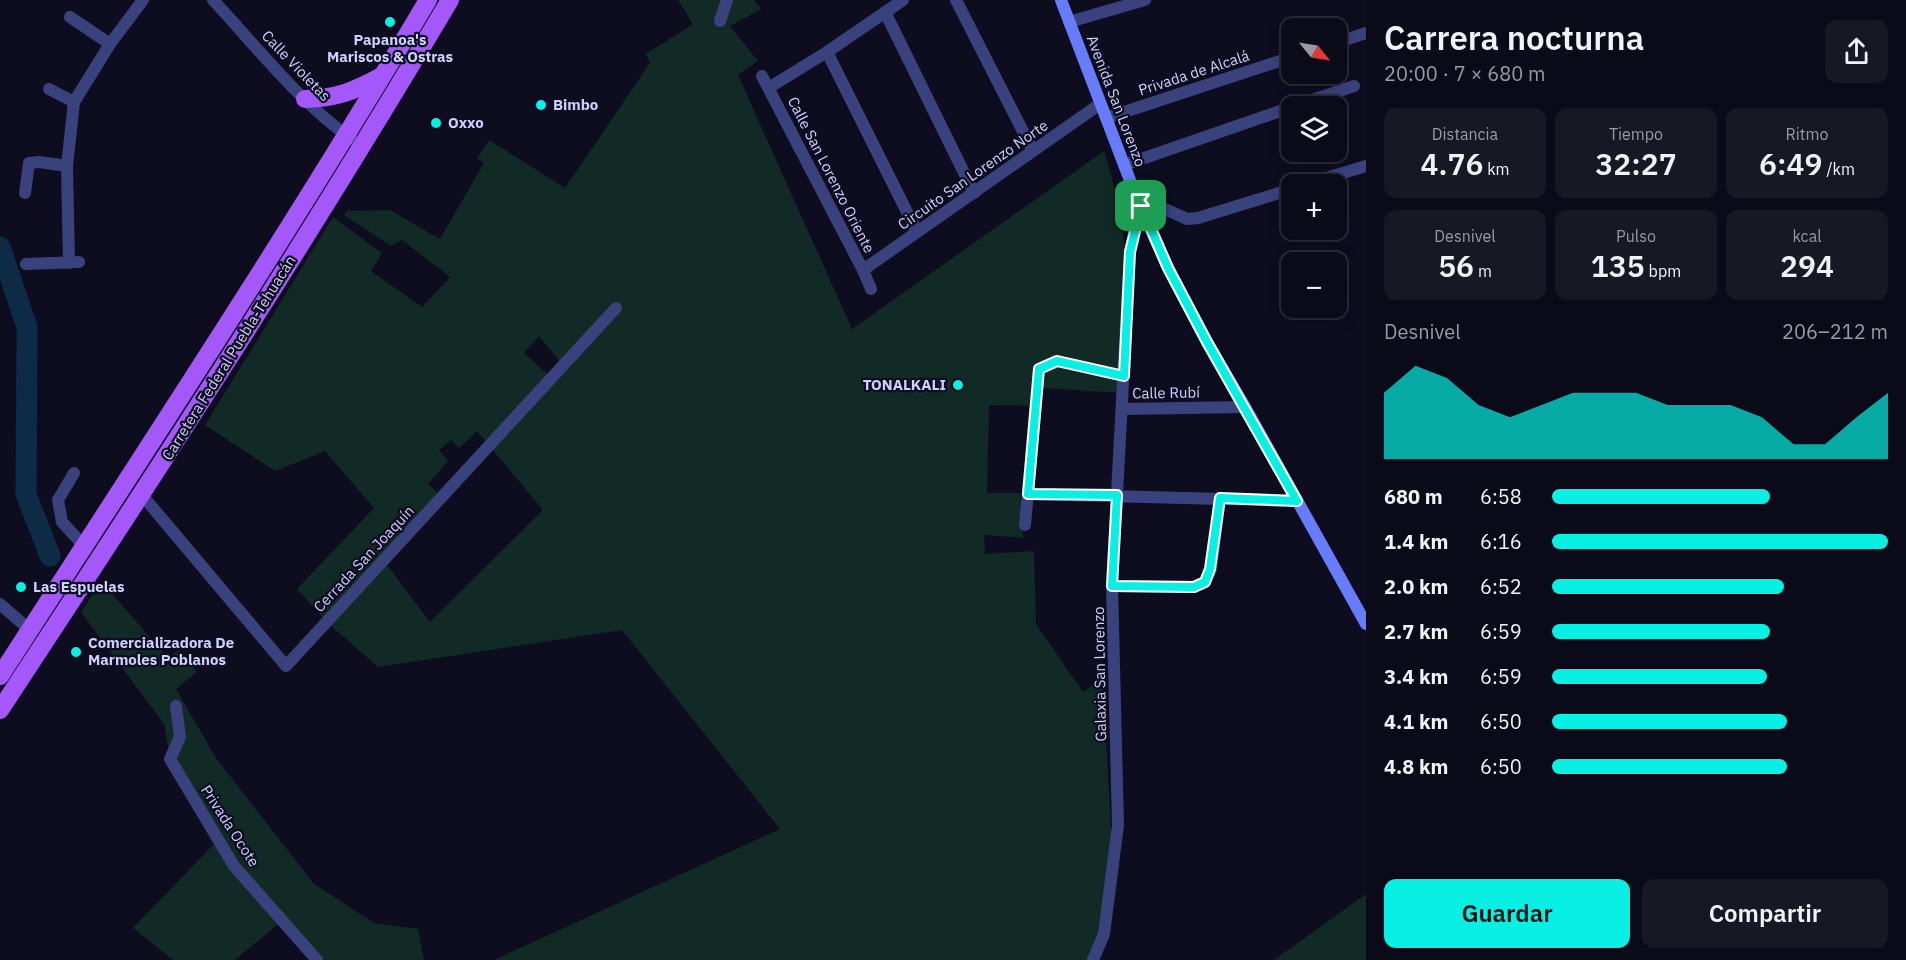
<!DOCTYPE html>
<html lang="es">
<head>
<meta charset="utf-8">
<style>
  :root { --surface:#0a0a18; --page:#181825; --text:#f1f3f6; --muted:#999aa2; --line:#2a2b37; --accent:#07f0e3 }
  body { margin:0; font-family:"IBM Plex Sans",sans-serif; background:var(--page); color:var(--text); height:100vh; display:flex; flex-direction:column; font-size:22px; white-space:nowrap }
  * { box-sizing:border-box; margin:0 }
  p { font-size:20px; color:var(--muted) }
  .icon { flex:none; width:33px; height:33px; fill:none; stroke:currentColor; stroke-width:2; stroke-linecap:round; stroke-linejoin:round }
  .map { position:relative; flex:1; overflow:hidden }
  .panel { display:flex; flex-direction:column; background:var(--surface); width:540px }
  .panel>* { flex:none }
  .needle { width:39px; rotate:120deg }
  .buttons { position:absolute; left:1281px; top:18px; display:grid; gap:12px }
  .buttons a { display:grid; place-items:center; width:66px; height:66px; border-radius:12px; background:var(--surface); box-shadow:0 3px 15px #0003,0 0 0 2px var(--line); font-size:30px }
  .pin { position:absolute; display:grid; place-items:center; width:51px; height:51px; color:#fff; margin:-26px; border-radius:12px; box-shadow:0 3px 9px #0006 }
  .round { display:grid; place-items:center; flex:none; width:63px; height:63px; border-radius:12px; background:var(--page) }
  .summary { display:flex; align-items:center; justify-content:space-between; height:102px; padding:0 18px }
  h1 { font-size:33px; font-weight:600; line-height:45px }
  .figures { display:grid; grid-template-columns:repeat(3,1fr); gap:9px; height:102px; padding:6px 18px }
  .figures div { display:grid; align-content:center; border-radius:12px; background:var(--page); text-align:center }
  .figures b { font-size:30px; font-weight:600 }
  .figures small { font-size:16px; font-weight:400 }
  .figures p { font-size:16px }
  .chart { height:168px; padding:12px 18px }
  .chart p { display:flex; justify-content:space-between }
  .chart svg { width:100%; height:108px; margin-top:6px; fill:var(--accent); opacity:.7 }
  .button { display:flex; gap:12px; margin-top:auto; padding:12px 18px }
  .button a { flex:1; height:69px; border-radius:12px; background:var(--accent); color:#111; font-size:24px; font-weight:600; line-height:69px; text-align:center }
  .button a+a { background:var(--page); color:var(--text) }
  ul { padding:0 18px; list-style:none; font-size:20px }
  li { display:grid; grid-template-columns:96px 72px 1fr; align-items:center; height:45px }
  li i { height:15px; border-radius:8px; background:var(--accent) }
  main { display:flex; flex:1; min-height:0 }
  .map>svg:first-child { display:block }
  .green { fill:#112a25; fill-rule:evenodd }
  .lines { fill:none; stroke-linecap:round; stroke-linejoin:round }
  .river { stroke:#0d2b44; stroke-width:21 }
  .street { stroke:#3a427e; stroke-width:12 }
  .secondary { stroke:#687bfb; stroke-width:12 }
  .primary { stroke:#a458fa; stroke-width:18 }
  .route-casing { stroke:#fff; stroke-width:12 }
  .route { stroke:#07f0e3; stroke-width:8 }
  .poi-dot { fill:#07f0e3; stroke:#0e0d20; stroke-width:2 }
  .labels { text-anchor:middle; stroke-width:4.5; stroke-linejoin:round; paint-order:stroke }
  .poi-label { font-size:15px; font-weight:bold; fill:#ced0fe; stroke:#0e0d20; text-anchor:start }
  .street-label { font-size:15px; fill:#ced0fe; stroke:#0e0d20 }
</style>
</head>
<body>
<main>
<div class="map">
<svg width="1366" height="960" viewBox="0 0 1366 960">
  <rect width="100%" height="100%" fill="#0e0d20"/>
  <g class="green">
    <path d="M678,0h76l7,9 -31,17 28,35 -20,14 114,254 252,-178 16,56 7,59 -5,127 -79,-5 -6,18 -48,-1 -2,88h33l3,45 -39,-3 1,19 49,-3 2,73 47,68 20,-14 10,190 -21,92h-598l286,-131 -158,-199 -244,37 -50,-44 -31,-34 77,-81 -49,-57 -50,20 -70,-46 128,-208 49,36 -11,18 51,36 28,-30 -48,-37 -11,6 -47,-31 3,-4 43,-1 50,29 44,-76 -7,-5 12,-18 76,48 85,-125 -4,-9 47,-30zM539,336l27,33 -12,11 -30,-27zM477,431l66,79 -113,112 -45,-60 59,-63 -16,-15 20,-23 -9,-11 12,-10 8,8z"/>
    <polygon points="101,581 168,658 179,650 197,672 176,689 216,758 314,884 374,923 418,929 424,960 317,960 283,920 235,960 173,960 133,928 216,842 233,868 170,758 164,724 81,612"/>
    <polygon points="1366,894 1366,960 1274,960"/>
  </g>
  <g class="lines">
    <polyline class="river" points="0,247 27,327 26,494 50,556"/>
    <g class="street">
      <path d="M213,0c42,45 89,105 139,139"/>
      <polyline points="956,0 1033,151"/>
      <polyline points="885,12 974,193"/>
      <polyline points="70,17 110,44"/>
      <polyline points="720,21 727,0"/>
      <polyline points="1069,22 1145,0"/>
      <polyline points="1336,43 1366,33"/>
      <polyline points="827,52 917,232"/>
      <polyline points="762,76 863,270 871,289"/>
      <polyline points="770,87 827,52 903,0"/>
      <polyline points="49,89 74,102"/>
      <polyline points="1294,106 1354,86"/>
      <polyline points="1106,118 1292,57"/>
      <polyline points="1124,165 1292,107"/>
      <polyline points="1306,184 1366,166"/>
      <polyline points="25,193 29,163 39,162 67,166"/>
      <polyline points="1136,196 1187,219 1198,218 1292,189"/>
      <polyline points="69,263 67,166 74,102 110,44 143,0"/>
      <polyline points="26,264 79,262"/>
      <polyline points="863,270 1100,104"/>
      <polyline points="1122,409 1245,407"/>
      <polyline points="74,473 58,500 62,522 84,546"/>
      <polyline points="1028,494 1297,501"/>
      <polyline points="142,495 286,666 616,308"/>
      <polyline points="1025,525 1039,369 1057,361 1124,376"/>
      <polyline points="1112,586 1194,587 1205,582 1211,569 1220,498"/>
      <polyline points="0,604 30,630"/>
      <polyline points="176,706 180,737 170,759 234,866 317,960"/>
      <polyline points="1093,960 1104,934 1118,825 1112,586 1130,252 1141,206"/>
    </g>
    <polyline class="secondary" points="1061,0 1136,196 1168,268 1207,342 1245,407 1366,624"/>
    <g class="primary">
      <path d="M305,99c33,-1 49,-8 77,-23"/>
      <path d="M0,676c145,-224 292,-447 428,-676"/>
      <path d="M0,710c154,-234 307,-469 450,-710"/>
    </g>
  </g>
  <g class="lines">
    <g class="route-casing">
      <polygon id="route" points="1141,206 1168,268 1207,342 1297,501 1220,498 1210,569 1205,582 1194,587 1112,586 1117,495 1028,494 1039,369 1057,361 1124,376 1130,252"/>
    </g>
    <use href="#route" class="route"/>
  </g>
  <g class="poi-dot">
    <circle cx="390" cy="22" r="6"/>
    <circle cx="541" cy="105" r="6"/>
    <circle cx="436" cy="123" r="6"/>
    <circle cx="958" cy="385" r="6"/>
    <circle cx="21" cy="587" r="6"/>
    <circle cx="76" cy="652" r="6"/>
  </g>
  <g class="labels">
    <g class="poi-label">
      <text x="390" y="45" text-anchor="middle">Papanoa's<tspan x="390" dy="17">Mariscos &amp; Ostras</tspan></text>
      <text x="553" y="110">Bimbo</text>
      <text x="448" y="128">Oxxo</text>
      <text x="946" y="390" text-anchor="end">TONALKALI</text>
      <text x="33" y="592">Las Espuelas</text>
      <text x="88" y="648">Comercializadora De<tspan x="88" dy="17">Marmoles Poblanos</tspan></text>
    </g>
    <g class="street-label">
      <text transform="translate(296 66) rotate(46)" y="5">Calle Violetas</text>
      <text transform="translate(1194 73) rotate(-18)" y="5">Privada de Alcalá</text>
      <text transform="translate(1116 101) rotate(69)" y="5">Avenida San Lorenzo</text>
      <text transform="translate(831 175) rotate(63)" y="5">Calle San Lorenzo Oriente</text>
      <text transform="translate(973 175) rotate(-35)" y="5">Circuito San Lorenzo Norte</text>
      <text transform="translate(229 358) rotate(-58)" y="5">Carretera Federal Puebla-Tehuacán</text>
      <text transform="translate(1166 393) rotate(-1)" y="5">Calle Rubí</text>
      <text transform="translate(364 559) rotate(-47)" y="5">Cerrada San Joaquín</text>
      <text transform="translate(1100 674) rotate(-91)" y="5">Galaxia San Lorenzo</text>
      <text transform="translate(230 826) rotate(57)" y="5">Privada Ocote</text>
    </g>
  </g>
</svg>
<div class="buttons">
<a><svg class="needle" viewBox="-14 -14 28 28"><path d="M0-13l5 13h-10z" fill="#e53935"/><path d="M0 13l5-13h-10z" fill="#999aa2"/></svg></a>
<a><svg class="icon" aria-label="layers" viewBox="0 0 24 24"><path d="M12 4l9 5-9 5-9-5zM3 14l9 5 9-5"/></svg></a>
<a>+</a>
<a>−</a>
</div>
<div class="pin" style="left:1141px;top:206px;background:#1e9e55"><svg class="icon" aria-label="arrive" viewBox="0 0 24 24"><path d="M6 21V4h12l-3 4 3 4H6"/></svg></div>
</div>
<section class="panel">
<div class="summary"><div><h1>Carrera nocturna</h1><p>20:00 · 7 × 680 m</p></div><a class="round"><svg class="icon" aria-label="share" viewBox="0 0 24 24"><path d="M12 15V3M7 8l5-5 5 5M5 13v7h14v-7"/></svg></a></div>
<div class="figures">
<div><p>Distancia</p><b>4.76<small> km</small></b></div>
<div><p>Tiempo</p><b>32:27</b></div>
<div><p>Ritmo</p><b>6:49<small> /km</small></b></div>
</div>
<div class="figures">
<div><p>Desnivel</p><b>56<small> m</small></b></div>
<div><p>Pulso</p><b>135<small> bpm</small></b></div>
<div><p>kcal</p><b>294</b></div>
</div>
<div class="chart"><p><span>Desnivel</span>206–212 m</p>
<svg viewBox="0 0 160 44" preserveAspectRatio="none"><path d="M0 44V17L10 6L20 11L30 22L40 27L50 22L60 17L70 17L80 17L90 22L100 22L110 22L120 27L130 38L140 38L150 27L160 17V44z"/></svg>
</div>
<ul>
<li><b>680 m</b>6:58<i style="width:65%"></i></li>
<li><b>1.4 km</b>6:16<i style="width:100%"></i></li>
<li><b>2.0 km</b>6:52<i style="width:69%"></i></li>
<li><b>2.7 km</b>6:59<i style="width:65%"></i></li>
<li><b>3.4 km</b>6:59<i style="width:64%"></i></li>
<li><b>4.1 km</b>6:50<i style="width:70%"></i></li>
<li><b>4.8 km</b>6:50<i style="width:70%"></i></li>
</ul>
<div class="button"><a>Guardar</a><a>Compartir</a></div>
</section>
</main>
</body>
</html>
